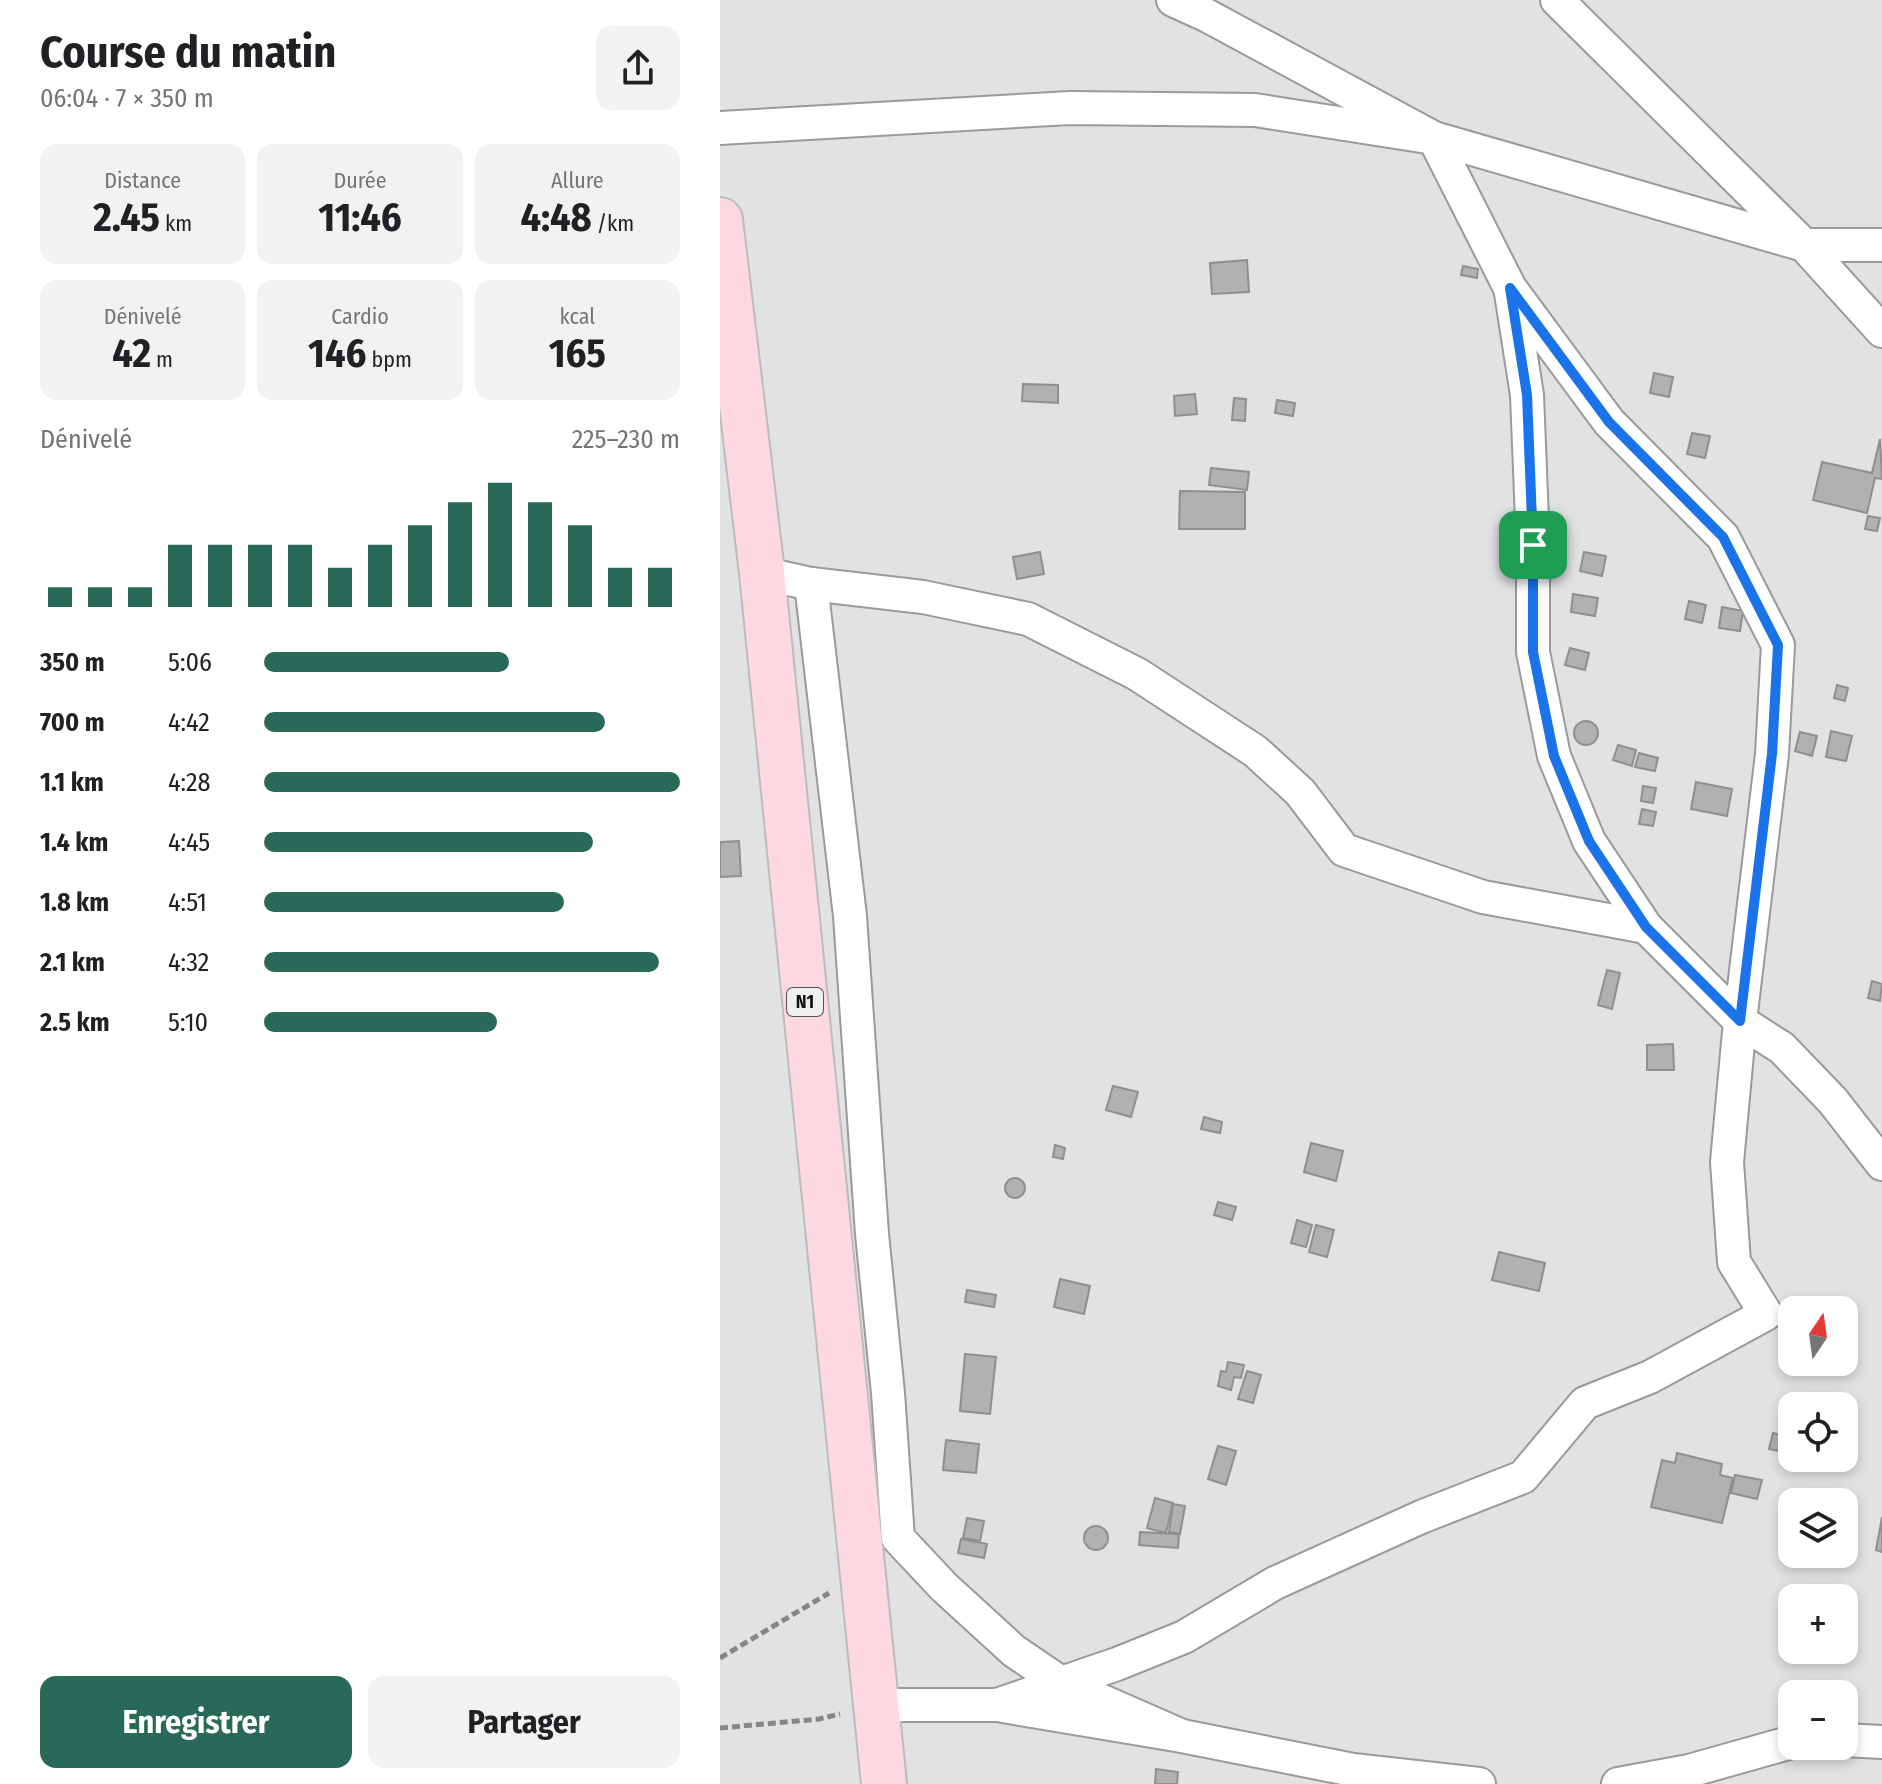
<!DOCTYPE html>
<html lang="fr">
<head>
<meta charset="utf-8">
<style>
  :root { --surface:#fff; --page:#f2f2f2; --text:#202124; --muted:#757577; --accent:#286957 }
  body { margin:0; font-family:"Fira Sans Condensed",sans-serif; background:var(--page); color:var(--text); height:100vh; display:flex; flex-direction:column; font-size:30px; white-space:nowrap }
  * { box-sizing:border-box; margin:0 }
  p { font-size:26px; color:var(--muted) }
  .icon { flex:none; width:44px; height:44px; fill:none; stroke:currentColor; stroke-width:2; stroke-linecap:round; stroke-linejoin:round }
  .map { position:relative; flex:1; overflow:hidden }
  .sheet { display:flex; flex-direction:column; background:var(--surface); width:720px }
  .sheet>* { flex:none }
  .needle { width:52px; rotate:13deg }
  .fabs { position:absolute; left:1058px; top:1296px; display:grid; gap:16px }
  .fabs a { display:grid; place-items:center; width:80px; height:80px; border-radius:16px; background:var(--surface); box-shadow:0 4px 12px #0003; font-size:40px }
  .pin { position:absolute; display:grid; place-items:center; width:68px; height:68px; color:#fff; margin:-34px; border-radius:16px; box-shadow:0 4px 12px #0006 }
  .round { display:grid; place-items:center; flex:none; width:84px; height:84px; border-radius:16px; background:var(--page) }
  .summary { display:flex; align-items:center; justify-content:space-between; height:136px; padding:0 40px }
  h1 { font-size:44px; font-weight:700; line-height:60px }
  .metrics { display:grid; grid-template-columns:repeat(3,1fr); gap:12px; height:136px; padding:8px 40px }
  .metrics div { display:grid; align-content:center; border-radius:16px; background:var(--page); text-align:center }
  .metrics b { font-size:40px; font-weight:700 }
  .metrics small { font-size:22px; font-weight:400 }
  .metrics p { font-size:22px }
  .chart { height:224px; padding:16px 40px }
  .chart p { display:flex; justify-content:space-between }
  .chart svg { width:100%; height:144px; margin-top:8px; stroke:var(--accent); stroke-width:6 }
  .action { display:flex; gap:16px; margin-top:auto; padding:16px 40px }
  .action a { flex:1; height:92px; border-radius:16px; background:var(--accent); color:#fff; font-size:32px; font-weight:700; line-height:92px; text-align:center }
  .action a+a { background:var(--page); color:var(--text) }
  ul { padding:0 40px; list-style:none; font-size:26px }
  li { display:grid; grid-template-columns:128px 96px 1fr; align-items:center; height:60px }
  li i { height:20px; border-radius:10px; background:var(--accent) }
  main { display:flex; flex:1; min-height:0 }
  .map>svg:first-child { display:block }
  .building { fill:#b2b0b2; stroke:#908e90; stroke-width:2 }
  .lines { fill:none; stroke-linecap:round; stroke-linejoin:round }
  .street-casing { stroke:#989a9c; stroke-width:36 }
  .primary-casing { stroke:#bcbcbc; stroke-width:48 }
  .path { stroke:#848687; stroke-width:5; stroke-dasharray:8 4; stroke-linecap:butt }
  .street { stroke:#fff; stroke-width:32 }
  .primary { stroke:#fdd8e1; stroke-width:44 }
  .route-casing { stroke:#fff; stroke-width:16 }
  .route { stroke:#1a73e8; stroke-width:10 }
  .labels { text-anchor:middle; stroke-width:8; stroke-linejoin:round; paint-order:stroke }
  .shield { fill:#edeff1; stroke:#525454; stroke-width:2 }
  .shield-label { font-size:18px; font-weight:bold; fill:#101111 }
</style>
</head>
<body>
<main>
<section class="sheet">
<div class="summary"><div><h1>Course du matin</h1><p>06:04 · 7 × 350 m</p></div><a class="round"><svg class="icon" aria-label="share" viewBox="0 0 24 24"><path d="M12 15V3M7 8l5-5 5 5M5 13v7h14v-7"/></svg></a></div>
<div class="metrics">
<div><p>Distance</p><b>2.45<small> km</small></b></div>
<div><p>Durée</p><b>11:46</b></div>
<div><p>Allure</p><b>4:48<small> /km</small></b></div>
</div>
<div class="metrics">
<div><p>Dénivelé</p><b>42<small> m</small></b></div>
<div><p>Cardio</p><b>146<small> bpm</small></b></div>
<div><p>kcal</p><b>165</b></div>
</div>
<div class="chart"><p><span>Dénivelé</span>225–230 m</p>
<svg viewBox="0 0 160 44" preserveAspectRatio="none"><path d="M5 44V38M15 44V38M25 44V38M35 44V25M45 44V25M55 44V25M65 44V25M75 44V32M85 44V25M95 44V19M105 44V12M115 44V6M125 44V12M135 44V19M145 44V32M155 44V32"/></svg>
</div>
<ul>
<li><b>350 m</b>5:06<i style="width:59%"></i></li>
<li><b>700 m</b>4:42<i style="width:82%"></i></li>
<li><b>1.1 km</b>4:28<i style="width:100%"></i></li>
<li><b>1.4 km</b>4:45<i style="width:79%"></i></li>
<li><b>1.8 km</b>4:51<i style="width:72%"></i></li>
<li><b>2.1 km</b>4:32<i style="width:95%"></i></li>
<li><b>2.5 km</b>5:10<i style="width:56%"></i></li>
</ul>
<div class="action"><a>Enregistrer</a><a>Partager</a></div>
</section>
<div class="map">
<svg width="1162" height="1784" viewBox="0 0 1162 1784">
  <rect width="100%" height="100%" fill="#e0e2e4"/>
  <g class="building">
    <polygon points="527,260 529,292 492,294 490,263"/>
    <polygon points="743,266 758,269 757,278 741,275"/>
    <polygon points="934,373 953,377 949,397 930,393"/>
    <polygon points="303,384 338,385 338,403 302,401"/>
    <polygon points="475,394 477,414 455,416 454,396"/>
    <polygon points="514,398 526,399 525,421 512,420"/>
    <polygon points="557,400 575,403 573,416 555,413"/>
    <polygon points="972,433 990,436 985,458 967,454"/>
    <polygon points="1160,439 1162,479 1155,478 1147,513 1093,500 1102,462 1152,473"/>
    <polygon points="491,468 529,472 527,490 489,485"/>
    <polygon points="460,491 525,492 525,529 459,529"/>
    <polygon points="1148,516 1160,518 1157,531 1145,529"/>
    <polygon points="320,552 324,574 297,579 293,557"/>
    <polygon points="864,552 886,556 882,576 860,571"/>
    <polygon points="853,594 878,598 875,616 851,612"/>
    <polygon points="969,601 986,605 982,623 965,619"/>
    <polygon points="1002,607 1023,611 1020,631 999,628"/>
    <polygon points="850,648 869,653 865,670 845,665"/>
    <polygon points="1117,685 1128,688 1125,701 1114,698"/>
    <circle cx="866" cy="733" r="12"/>
    <polygon points="1111,731 1132,736 1126,761 1106,757"/>
    <polygon points="1080,732 1097,736 1092,756 1075,751"/>
    <polygon points="898,745 916,750 912,766 893,760"/>
    <polygon points="919,753 938,758 935,771 915,767"/>
    <polygon points="976,782 1012,789 1007,816 971,809"/>
    <polygon points="923,786 936,788 933,803 921,801"/>
    <polygon points="922,809 936,812 933,826 919,824"/>
    <polygon points="19,841 21,876 0,877 0,842"/>
    <polygon points="887,970 900,973 892,1009 878,1005"/>
    <polygon points="1152,981 1162,984 1160,1001 1148,998"/>
    <polygon points="953,1044 954,1070 927,1070 927,1045"/>
    <polygon points="393,1086 418,1092 411,1117 386,1110"/>
    <polygon points="484,1117 502,1122 500,1133 481,1129"/>
    <polygon points="591,1143 623,1151 616,1181 584,1172"/>
    <polygon points="335,1145 345,1148 343,1159 333,1157"/>
    <circle cx="295" cy="1188" r="10"/>
    <polygon points="498,1202 516,1207 512,1220 494,1215"/>
    <polygon points="577,1220 592,1225 586,1247 571,1243"/>
    <polygon points="596,1225 614,1230 607,1257 589,1252"/>
    <polygon points="779,1252 825,1263 819,1291 772,1280"/>
    <polygon points="340,1279 370,1286 364,1314 334,1307"/>
    <polygon points="247,1290 276,1295 274,1307 245,1302"/>
    <polygon points="245,1354 276,1357 270,1414 240,1411"/>
    <polygon points="508,1362 524,1365 521,1378 514,1377 511,1390 498,1386 501,1371 506,1372"/>
    <polygon points="527,1371 541,1375 533,1403 518,1399"/>
    <polygon points="1053,1433 1068,1437 1064,1452 1049,1449"/>
    <polygon points="226,1440 259,1444 256,1473 223,1470"/>
    <polygon points="498,1446 516,1451 506,1485 488,1479"/>
    <polygon points="957,1453 1002,1464 1000,1475 1013,1478 1002,1523 931,1507 942,1460 955,1463"/>
    <polygon points="1015,1475 1042,1480 1037,1499 1011,1493"/>
    <polygon points="435,1498 453,1503 446,1533 427,1528"/>
    <polygon points="453,1504 465,1506 460,1534 449,1532"/>
    <polygon points="1162,1517 1162,1552 1156,1550"/>
    <polygon points="247,1518 264,1521 260,1541 243,1538"/>
    <circle cx="376" cy="1538" r="12"/>
    <polygon points="420,1532 459,1534 458,1548 419,1545"/>
    <polygon points="241,1539 267,1544 264,1558 238,1553"/>
    <polygon points="436,1769 458,1772 457,1784 435,1784"/>
  </g>
  <g class="lines">
    <g class="street-casing">
      <g id="street">
        <polyline points="837,0 1084,245 1162,331"/>
        <polyline points="0,128 350,108 535,110 714,138 1084,245 1162,245"/>
        <polyline points="791,293 807,395 813,545 813,652 834,756 869,841 926,927"/>
        <polyline points="42,573 91,584 203,597 308,619 417,674 535,751 580,792 624,850 763,897 926,927 1020,1021 1052,754 1058,645 1003,537 889,422 790,288 714,138 486,15 453,0"/>
        <polyline points="91,584 130,916 152,1234 168,1393 178,1538 224,1587 294,1651 341,1683 462,1736"/>
        <polyline points="156,1705 277,1705 462,1736 633,1770 759,1784"/>
        <polyline points="277,1705 397,1664 464,1637 555,1583 701,1517 803,1477 865,1403 930,1377 1046,1314 1014,1262 1007,1162 1020,1021 1062,1048 1113,1101 1162,1164"/>
        <polyline points="1124,1740 1162,1742"/>
        <polyline points="898,1784 969,1771 1072,1742"/>
      </g>
    </g>
    <g class="primary-casing">
      <polyline id="primary" points="0,220 42,573 164,1784"/>
    </g>
    <g class="path">
      <polyline points="0,1658 109,1593"/>
      <polyline points="0,1728 99,1719 120,1714"/>
    </g>
    <use href="#street" class="street"/>
    <use href="#primary" class="primary"/>
  </g>
  <g class="lines">
    <g class="route-casing">
      <polygon id="route" points="790,288 889,422 1003,537 1058,645 1052,754 1020,1021 926,927 869,841 834,756 813,652 813,545 807,395"/>
    </g>
    <use href="#route" class="route"/>
  </g>
  <g class="labels">
    <rect class="shield" x="67" y="988" width="36" height="28" rx="6"/>
    <g class="shield-label">
      <text x="85" y="1008">N1</text>
    </g>
  </g>
</svg>
<div class="fabs">
<a><svg class="needle" viewBox="-14 -14 28 28"><path d="M0-13l5 13h-10z" fill="#e53935"/><path d="M0 13l5-13h-10z" fill="#757577"/></svg></a>
<a><svg class="icon" aria-label="locate" viewBox="0 0 24 24"><circle cx="12" cy="12" r="6"/><path d="M12 2v4M12 18v4M2 12h4M18 12h4"/></svg></a>
<a><svg class="icon" aria-label="layers" viewBox="0 0 24 24"><path d="M12 4l9 5-9 5-9-5zM3 14l9 5 9-5"/></svg></a>
<a>+</a>
<a>−</a>
</div>
<div class="pin" style="left:813px;top:545px;background:#1e9e55"><svg class="icon" aria-label="arrive" viewBox="0 0 24 24"><path d="M6 21V4h12l-3 4 3 4H6"/></svg></div>
</div>
</main>
</body>
</html>
